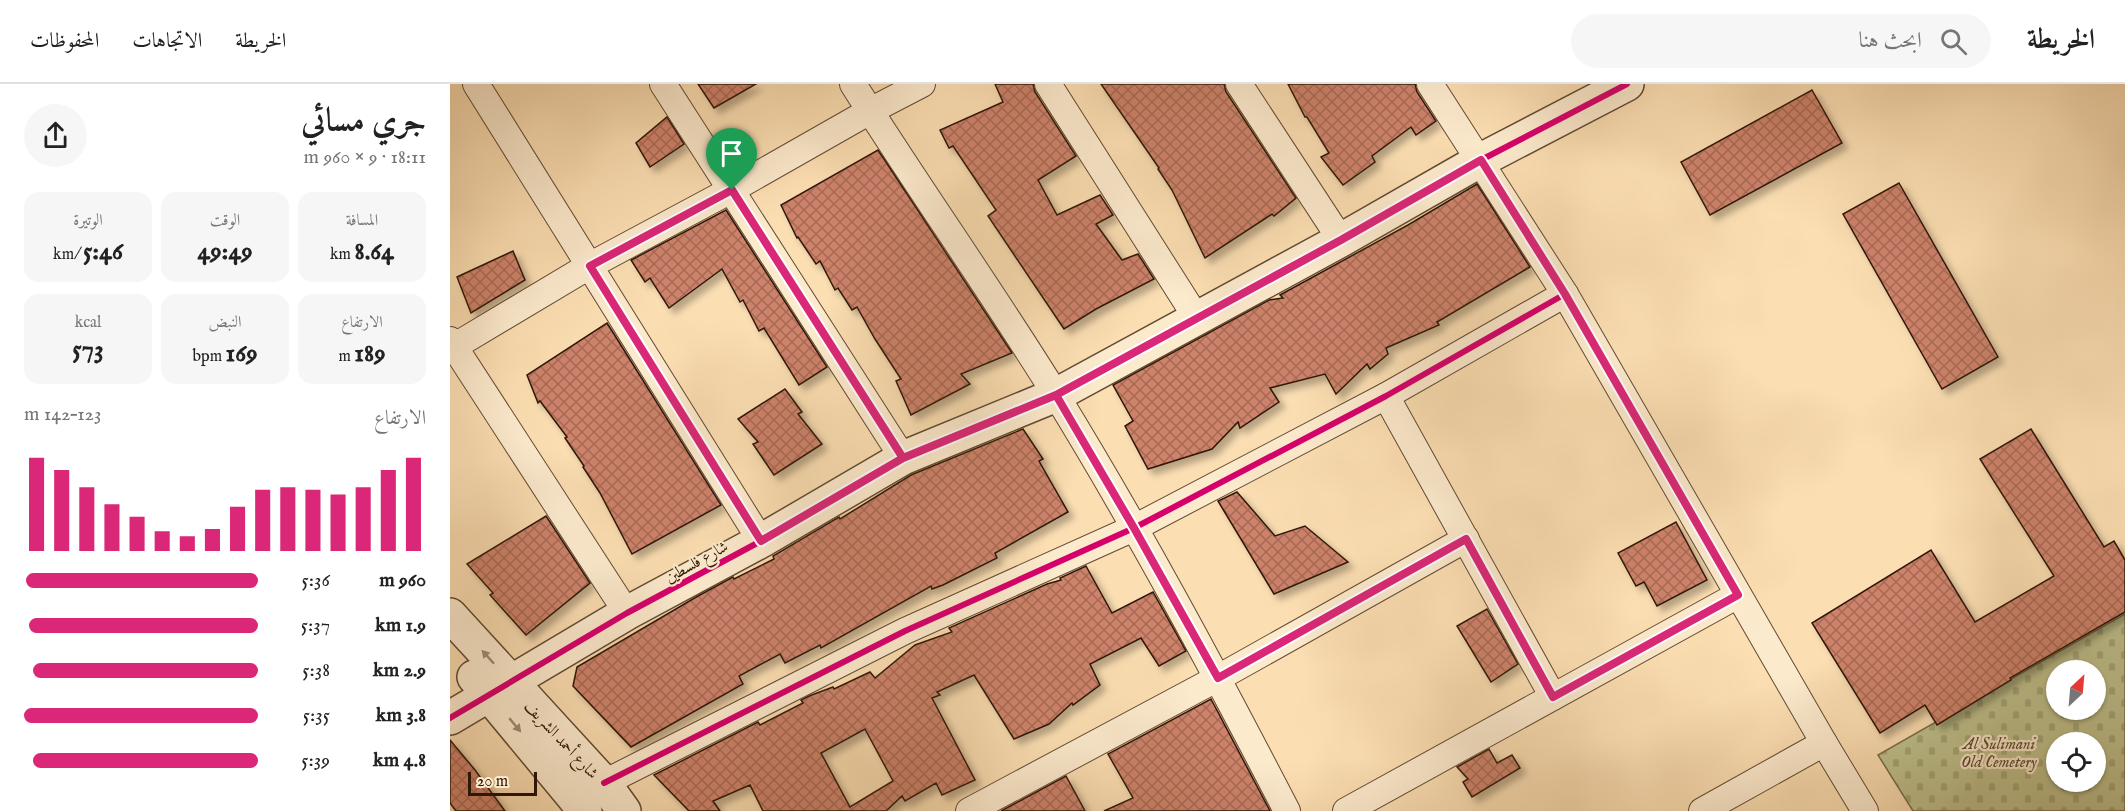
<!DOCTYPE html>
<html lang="ar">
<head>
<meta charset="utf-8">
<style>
  :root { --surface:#fff; --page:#f6f6f6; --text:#222; --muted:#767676; --line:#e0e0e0; --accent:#db2777 }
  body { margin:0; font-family:"IM FELL English",Amiri,serif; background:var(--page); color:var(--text); direction:rtl; height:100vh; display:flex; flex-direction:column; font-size:22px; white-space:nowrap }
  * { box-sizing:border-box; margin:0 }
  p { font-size:20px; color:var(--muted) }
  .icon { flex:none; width:33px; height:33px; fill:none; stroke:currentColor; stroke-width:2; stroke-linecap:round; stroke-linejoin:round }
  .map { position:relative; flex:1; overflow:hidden; direction:ltr }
  .panel { display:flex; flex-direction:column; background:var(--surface); width:450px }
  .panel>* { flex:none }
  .needle { width:39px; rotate:26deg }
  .controls { position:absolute; left:1596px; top:576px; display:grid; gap:12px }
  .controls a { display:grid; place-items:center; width:60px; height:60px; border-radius:50%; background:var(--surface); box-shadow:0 2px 4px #0004; font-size:30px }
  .scale { position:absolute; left:18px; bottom:15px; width:69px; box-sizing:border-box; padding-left:6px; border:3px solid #301807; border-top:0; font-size:16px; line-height:21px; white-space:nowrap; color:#301807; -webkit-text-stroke:4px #fceacd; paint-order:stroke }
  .pin { position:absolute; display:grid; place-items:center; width:51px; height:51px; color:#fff; margin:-62px -26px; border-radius:50% 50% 50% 0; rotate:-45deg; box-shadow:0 0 6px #0007 }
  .pin .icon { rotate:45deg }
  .round { display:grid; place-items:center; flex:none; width:63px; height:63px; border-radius:32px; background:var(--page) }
  .summary { display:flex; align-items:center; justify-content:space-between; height:102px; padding:0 24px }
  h1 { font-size:33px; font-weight:700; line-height:45px }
  .metrics { display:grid; grid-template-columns:repeat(3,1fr); gap:9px; height:102px; padding:6px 24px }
  .metrics div { display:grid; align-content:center; border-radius:15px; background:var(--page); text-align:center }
  .metrics b { font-size:26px; font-weight:700 }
  .metrics small { font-size:16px; font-weight:400 }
  .metrics p { font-size:16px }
  .chart { height:168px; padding:12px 24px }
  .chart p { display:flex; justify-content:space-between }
  .chart svg { width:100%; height:108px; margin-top:6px; stroke:var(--accent); stroke-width:6 }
  ul { padding:0 24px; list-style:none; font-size:20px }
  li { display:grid; grid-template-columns:96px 72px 1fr; align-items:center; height:45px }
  li i { height:15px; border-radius:8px; background:var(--accent) }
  header { display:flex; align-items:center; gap:36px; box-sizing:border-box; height:84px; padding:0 30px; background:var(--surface); border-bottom:2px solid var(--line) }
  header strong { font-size:28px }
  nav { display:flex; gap:33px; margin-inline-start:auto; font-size:21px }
  .search { width:420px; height:54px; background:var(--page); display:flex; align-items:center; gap:15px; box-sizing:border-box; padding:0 21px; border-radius:33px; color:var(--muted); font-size:22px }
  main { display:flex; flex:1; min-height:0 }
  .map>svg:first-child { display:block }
  .cemetery { fill:url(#cemetery-stones); stroke:#776c4a; stroke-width:1.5; fill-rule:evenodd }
  .building { fill:url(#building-cross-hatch); stroke:#301807; stroke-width:1.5; fill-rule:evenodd; filter:url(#shadow) }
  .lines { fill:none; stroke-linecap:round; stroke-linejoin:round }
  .minor-casing { stroke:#634a32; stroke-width:28 }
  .tertiary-casing { stroke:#634a32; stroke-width:36 }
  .minor { stroke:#fceacd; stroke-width:26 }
  .tertiary { stroke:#fceacd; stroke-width:33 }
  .cycleway-casing { stroke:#fceacd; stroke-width:10 }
  .cycleway { stroke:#d6006c; stroke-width:6 }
  .oneway { fill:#a08c74 }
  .route-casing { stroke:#fff; stroke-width:12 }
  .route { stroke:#db2777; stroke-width:8 }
  .labels { text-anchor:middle; stroke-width:4.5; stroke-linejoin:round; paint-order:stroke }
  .street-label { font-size:16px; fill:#301807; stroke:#fceacd }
  .park-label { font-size:16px; font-style:italic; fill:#5b4b2f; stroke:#fceacd }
</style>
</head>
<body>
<header>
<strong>الخريطة</strong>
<div class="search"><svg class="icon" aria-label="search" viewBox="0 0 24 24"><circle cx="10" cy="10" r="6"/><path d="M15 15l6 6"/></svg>ابحث هنا</div>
<nav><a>الخريطة</a><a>الاتجاهات</a><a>المحفوظات</a></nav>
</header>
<main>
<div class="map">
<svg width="1675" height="727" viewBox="0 0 1675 727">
  <defs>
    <pattern id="cemetery-stones" width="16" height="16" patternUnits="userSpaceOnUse" patternTransform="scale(1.5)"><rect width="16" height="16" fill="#bec18d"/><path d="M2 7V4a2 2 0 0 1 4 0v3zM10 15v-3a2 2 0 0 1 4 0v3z" fill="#a4a578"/></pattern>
    <pattern id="building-cross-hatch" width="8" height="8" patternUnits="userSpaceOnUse" patternTransform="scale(1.5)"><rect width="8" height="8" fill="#cd826b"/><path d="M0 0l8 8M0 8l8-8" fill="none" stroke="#a76956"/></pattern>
    <filter id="shadow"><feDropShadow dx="5.5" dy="5.5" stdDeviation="3" flood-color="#0004"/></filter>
  </defs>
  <rect width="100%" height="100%" fill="#fbdeb2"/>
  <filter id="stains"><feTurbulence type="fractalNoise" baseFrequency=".00333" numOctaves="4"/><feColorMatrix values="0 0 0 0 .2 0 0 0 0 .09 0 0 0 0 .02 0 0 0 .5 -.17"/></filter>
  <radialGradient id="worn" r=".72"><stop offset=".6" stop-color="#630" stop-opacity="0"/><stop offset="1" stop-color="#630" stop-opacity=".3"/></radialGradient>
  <path class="cemetery" d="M1675,530v197h-212l-35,-56zM1606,586h40v40h-40zM1606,658h40v40h-40z"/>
  <g class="building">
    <polygon points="248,0 306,0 264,24"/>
    <polygon points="545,0 583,0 585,8 626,72 588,96 607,131 650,111 663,131 646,140 672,176 688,170 704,195 646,225 614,245 538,132 546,126 503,62 499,64 490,46 553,18"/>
    <polygon points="651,0 774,0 776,8 846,114 824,132 822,130 755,174 722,106 708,85 709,84"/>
    <polygon points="838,0 965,0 967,8 986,37 966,51 961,43 922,72 925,78 893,101 871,73 879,69 857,33 855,33"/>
    <polygon points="1362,6 1392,59 1260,131 1231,78"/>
    <polygon points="217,33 234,60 200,83 186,59"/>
    <polygon points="428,66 562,269 511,290 520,300 461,331 446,297 451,295 425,255 407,223 402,226 388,204 385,206 370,177 366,180 348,153 347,154 331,121"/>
    <polygon points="1449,99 1548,273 1492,305 1393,130"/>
    <polygon points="1027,100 1080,183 987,238 989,241 936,264 938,270 920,285 917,280 886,310 875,290 820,304 829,318 790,344 788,338 762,365 698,385 675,342 683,337 663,301 819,216 833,214 830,211 958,141"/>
    <polygon points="276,126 377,283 349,301 314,244 309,247 293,216 290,218 272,185 219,224 200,194 195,198 181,176"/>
    <polygon points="63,167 75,196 21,229 7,193"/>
    <polygon points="157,239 271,421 182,470 150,409 133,383 134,382 115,354 117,353 90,317 88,319 77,291"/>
    <polygon points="335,305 352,328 348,330 372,360 324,391 303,360 308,358 288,335"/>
    <polygon points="573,345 593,375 589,377 618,428 545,469 547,474 493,501 482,505 481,502 371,564 370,561 335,579 330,570 289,592 293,600 181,663 123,602 127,583 248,512 283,493 284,495 324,475 323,472 389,433 390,435 461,391"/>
    <polygon points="1581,345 1654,463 1664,457 1675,476 1675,528 1560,594 1561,596 1487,641 1475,621 1430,649 1362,539 1481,466 1525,538 1604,492 1530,375"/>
    <polygon points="787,408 825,452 855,442 898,478 824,510 768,417"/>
    <polygon points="96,432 140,499 76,551 40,511 43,509 17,480"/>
    <polygon points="1226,438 1257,496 1207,522 1194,498 1186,502 1168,469"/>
    <path d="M636,482l26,47 41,-21 33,59 -27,15 -18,-28 -51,26 10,21 -27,20 -1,-2 -23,21 -35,15 -40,-64 -37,17 3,3 -8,3 43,82 -33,15 -6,-12 -31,18 -3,-5 -16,15h-123l-13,-26 -37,16 7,10h-31l-35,-36 104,-53 2,3 43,-22 -2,-3 8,-4 24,-9 1,2 36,-17 5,6 40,-33 37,-13 -3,-4 98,-44 14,-4 -1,-2zM415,645l28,52 -43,26 -29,-54z"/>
    <polygon points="1037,525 1068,580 1041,598 1007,542"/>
    <polygon points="761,615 820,727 654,727 683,714 658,670"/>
    <polygon points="0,656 25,686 55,727 6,727 0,719"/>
    <polygon points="1039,665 1047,679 1062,671 1070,684 1022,713 1013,698 1018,695 1007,683"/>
    <polygon points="616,692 635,727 551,727"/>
  </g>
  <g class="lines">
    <g class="minor-casing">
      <g id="minor">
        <polyline points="26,0 311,457"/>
        <polyline points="213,0 453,374"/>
        <path d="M403,0c66,105 138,206 203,311 83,135 158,275 231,416"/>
        <polyline points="598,0 746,233"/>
        <polyline points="789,0 891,156"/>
        <polyline points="980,0 1115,210 1374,659 1415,727"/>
        <polyline points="0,256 177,529"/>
        <polyline points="0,265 139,182 281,106 420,27 472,0"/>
        <polyline points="936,312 1103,613"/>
        <polyline points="154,699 455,547 684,444 936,312 1115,210"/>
        <polyline points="519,727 768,594 1016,455"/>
        <polyline points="896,727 1288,511"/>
        <polyline points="1252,727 1374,659"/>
      </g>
    </g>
    <g class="tertiary-casing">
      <g id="tertiary">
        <polyline points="0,531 154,699 174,727"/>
        <polyline points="24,593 135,727"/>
        <polyline points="0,634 177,529 311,457 453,374 606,311 891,156 1031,76 1177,0"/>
      </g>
    </g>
    <use href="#minor" class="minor"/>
    <use href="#tertiary" class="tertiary"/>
    <g class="cycleway-casing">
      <g id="cycleway">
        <polyline points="0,634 177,529 311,457 453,374 606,311 891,156 1031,76 1177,0"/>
        <polyline points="154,699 455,547 684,444 936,312 1115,210"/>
      </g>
    </g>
    <use href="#cycleway" class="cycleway"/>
  </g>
  <defs><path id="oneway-solid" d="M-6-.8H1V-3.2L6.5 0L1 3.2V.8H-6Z" transform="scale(1.5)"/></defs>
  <g class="oneway">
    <use href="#oneway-solid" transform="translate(38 573) rotate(-132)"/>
    <use href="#oneway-solid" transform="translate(65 641) rotate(50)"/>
  </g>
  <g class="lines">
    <g class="route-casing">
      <polyline id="route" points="282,106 453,374 606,311 684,444 768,594 1016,455 1103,613 1288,511 1115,210 1031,76 891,156 606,311 453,374 311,457 140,182 282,106"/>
    </g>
    <use href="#route" class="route"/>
  </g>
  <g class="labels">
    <g class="street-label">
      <text transform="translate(246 477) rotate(-29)" y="6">شارع فلسطين</text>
      <text transform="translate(112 655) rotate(47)" y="6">شارع أحمد الشريف</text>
    </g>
    <g class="park-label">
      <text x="1549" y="665">Al Sulimani<tspan x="1549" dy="18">Old Cemetery</tspan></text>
    </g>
  </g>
  <rect width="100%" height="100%" filter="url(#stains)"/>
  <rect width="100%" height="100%" fill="url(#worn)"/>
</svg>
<div class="controls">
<a><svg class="needle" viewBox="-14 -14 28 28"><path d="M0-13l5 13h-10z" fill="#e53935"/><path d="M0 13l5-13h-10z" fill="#767676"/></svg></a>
<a><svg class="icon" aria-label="locate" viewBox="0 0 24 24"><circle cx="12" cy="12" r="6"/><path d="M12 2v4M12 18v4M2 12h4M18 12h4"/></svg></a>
</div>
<div class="scale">20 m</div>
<div class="pin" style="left:282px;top:106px;background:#1e9e55"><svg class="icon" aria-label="arrive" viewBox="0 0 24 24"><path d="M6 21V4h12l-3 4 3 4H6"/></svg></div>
</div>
<section class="panel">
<div class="summary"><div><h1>جري مسائي</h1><p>18:11 · 9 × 960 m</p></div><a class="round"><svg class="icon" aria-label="share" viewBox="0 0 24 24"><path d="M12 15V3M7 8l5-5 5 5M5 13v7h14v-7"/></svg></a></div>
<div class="metrics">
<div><p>المسافة</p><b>8.64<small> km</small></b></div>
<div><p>الوقت</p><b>49:49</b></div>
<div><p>الوتيرة</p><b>5:46<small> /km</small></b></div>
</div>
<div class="metrics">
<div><p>الارتفاع</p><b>189<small> m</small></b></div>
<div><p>النبض</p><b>169<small> bpm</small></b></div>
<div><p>kcal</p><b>573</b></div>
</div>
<div class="chart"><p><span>الارتفاع</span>123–142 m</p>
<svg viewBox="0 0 160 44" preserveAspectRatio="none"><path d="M5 44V6M15 44V11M25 44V18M35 44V25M45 44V30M55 44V36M65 44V38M75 44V35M85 44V26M95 44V19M105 44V18M115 44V19M125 44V21M135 44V18M145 44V11M155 44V6"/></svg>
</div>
<ul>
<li><b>960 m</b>5:36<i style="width:99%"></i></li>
<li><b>1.9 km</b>5:37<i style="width:98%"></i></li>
<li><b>2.9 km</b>5:38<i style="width:96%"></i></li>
<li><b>3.8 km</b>5:35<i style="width:100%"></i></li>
<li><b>4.8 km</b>5:39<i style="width:96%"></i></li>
</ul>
</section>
</main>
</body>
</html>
